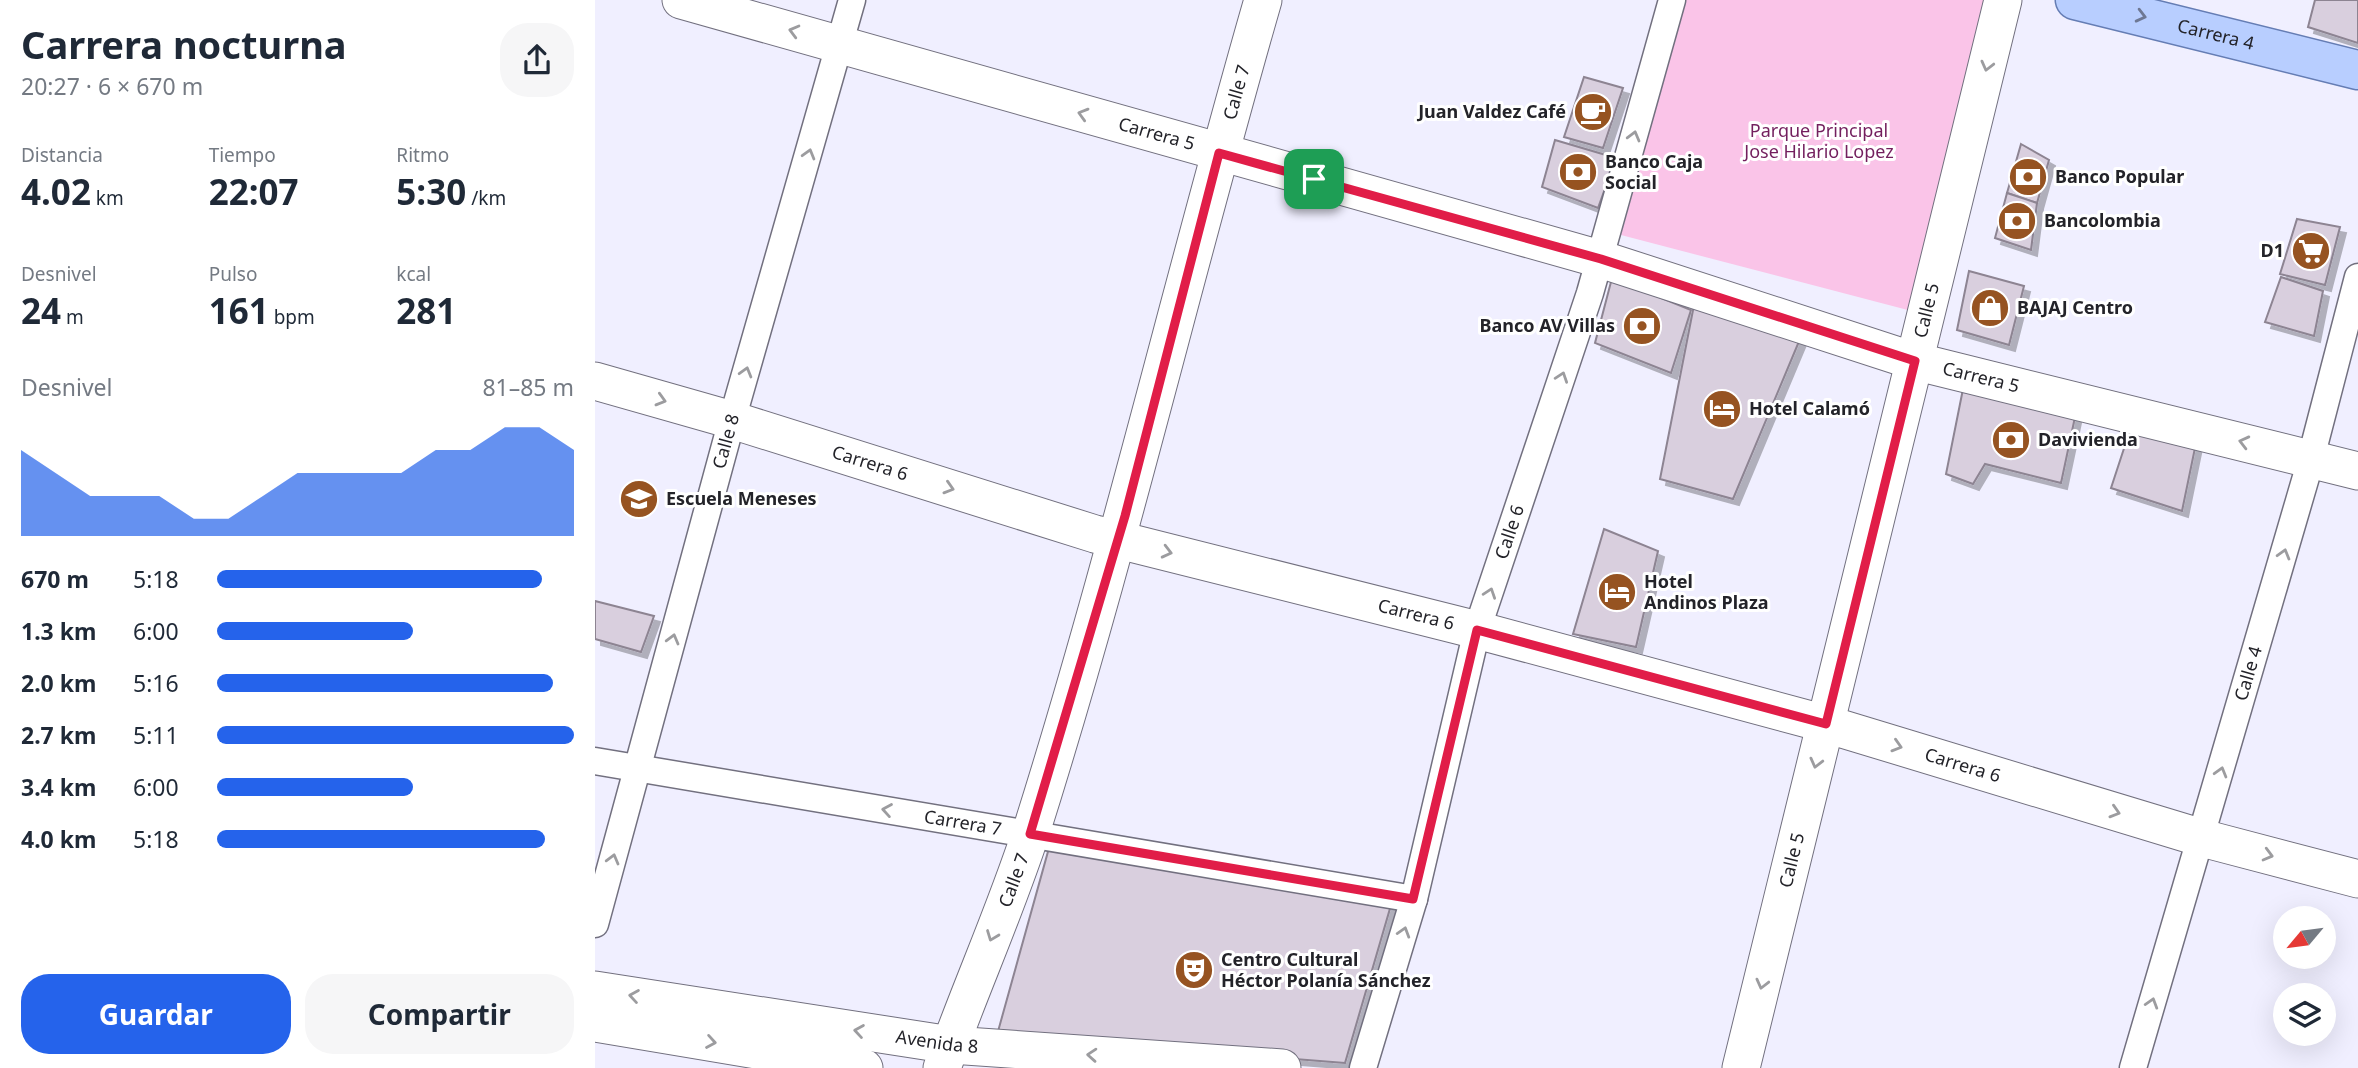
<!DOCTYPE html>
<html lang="es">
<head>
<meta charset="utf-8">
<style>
  :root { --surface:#fff; --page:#f6f6f7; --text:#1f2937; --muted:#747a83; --accent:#2563eb }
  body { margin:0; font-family:"Noto Sans",sans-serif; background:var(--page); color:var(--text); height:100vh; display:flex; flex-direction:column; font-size:26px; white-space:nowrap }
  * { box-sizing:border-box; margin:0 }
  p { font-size:23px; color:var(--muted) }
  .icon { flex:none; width:38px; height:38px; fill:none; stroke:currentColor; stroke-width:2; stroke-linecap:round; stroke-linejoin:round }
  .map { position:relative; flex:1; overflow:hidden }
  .sheet { display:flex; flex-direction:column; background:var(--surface); width:595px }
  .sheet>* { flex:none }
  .needle { width:46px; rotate:241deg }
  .tools { position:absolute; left:1678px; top:906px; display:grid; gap:14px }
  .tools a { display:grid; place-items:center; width:63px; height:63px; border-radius:50%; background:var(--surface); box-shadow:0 7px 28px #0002; font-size:35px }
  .pin { position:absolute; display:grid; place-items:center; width:60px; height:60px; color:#fff; margin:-30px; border-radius:14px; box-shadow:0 4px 10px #0006 }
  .round { display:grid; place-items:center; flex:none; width:74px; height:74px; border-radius:28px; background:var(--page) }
  .overview { display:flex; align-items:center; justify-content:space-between; height:119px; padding:0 21px }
  h1 { font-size:38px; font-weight:700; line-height:52px }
  .figures { display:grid; grid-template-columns:repeat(3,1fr); gap:10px; height:119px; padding:7px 21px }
  .figures div { display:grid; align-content:center }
  .figures b { font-size:35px; font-weight:700 }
  .figures small { font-size:19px; font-weight:400 }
  .figures p { font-size:19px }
  .chart { height:196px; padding:14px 21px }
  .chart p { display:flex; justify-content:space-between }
  .chart svg { width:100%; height:126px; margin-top:7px; fill:var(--accent); opacity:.7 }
  .button { display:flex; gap:14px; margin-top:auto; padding:14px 21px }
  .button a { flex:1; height:80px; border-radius:28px; background:var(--accent); color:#fff; font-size:28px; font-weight:700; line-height:80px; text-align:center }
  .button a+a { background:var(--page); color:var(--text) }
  ul { padding:0 21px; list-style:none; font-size:23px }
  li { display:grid; grid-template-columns:112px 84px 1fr; align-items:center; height:52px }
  li i { height:18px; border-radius:9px; background:var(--accent) }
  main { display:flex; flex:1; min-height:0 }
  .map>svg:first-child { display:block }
  .green { fill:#fac4e8 }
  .building { fill:#d9cfde; stroke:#8d8492; stroke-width:2; filter:url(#shadow) }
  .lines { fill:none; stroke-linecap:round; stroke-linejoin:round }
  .street-casing { stroke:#72707f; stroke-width:29 }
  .secondary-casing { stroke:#72707f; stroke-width:39 }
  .primary-casing { stroke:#657db4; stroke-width:41 }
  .street { stroke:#fff; stroke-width:26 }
  .secondary { stroke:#fff; stroke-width:37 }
  .primary { stroke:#b8ceff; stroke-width:38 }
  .oneway { stroke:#6e7894 }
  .oneway2 { stroke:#9c9c9f }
  .route-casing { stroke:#fff; stroke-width:14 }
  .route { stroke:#e11d48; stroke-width:9 }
  .labels { text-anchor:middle; stroke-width:6; stroke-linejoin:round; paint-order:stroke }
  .street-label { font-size:18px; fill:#232329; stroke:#fff }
  .poi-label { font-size:18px; font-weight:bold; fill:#232329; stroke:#fff; text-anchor:start }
  .park-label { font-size:18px; fill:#731f5e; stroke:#fff }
</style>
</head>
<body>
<main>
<section class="sheet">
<div class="overview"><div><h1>Carrera nocturna</h1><p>20:27 · 6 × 670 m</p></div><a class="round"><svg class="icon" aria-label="share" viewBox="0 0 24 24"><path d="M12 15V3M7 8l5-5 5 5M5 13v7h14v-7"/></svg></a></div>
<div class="figures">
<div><p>Distancia</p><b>4.02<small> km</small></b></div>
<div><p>Tiempo</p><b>22:07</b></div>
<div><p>Ritmo</p><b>5:30<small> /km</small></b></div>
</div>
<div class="figures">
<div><p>Desnivel</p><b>24<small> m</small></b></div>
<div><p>Pulso</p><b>161<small> bpm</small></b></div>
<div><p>kcal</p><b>281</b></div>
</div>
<div class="chart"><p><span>Desnivel</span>81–85 m</p>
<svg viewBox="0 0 160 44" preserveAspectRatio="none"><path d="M0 44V14L10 22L20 30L30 30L40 30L50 38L60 38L70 30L80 22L90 22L100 22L110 22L120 14L130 14L140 6L150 6L160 14V44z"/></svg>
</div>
<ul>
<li><b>670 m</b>5:18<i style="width:91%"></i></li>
<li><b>1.3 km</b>6:00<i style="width:55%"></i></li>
<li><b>2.0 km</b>5:16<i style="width:94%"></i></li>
<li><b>2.7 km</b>5:11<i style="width:100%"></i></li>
<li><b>3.4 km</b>6:00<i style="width:55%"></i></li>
<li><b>4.0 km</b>5:18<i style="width:92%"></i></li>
</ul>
<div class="button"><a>Guardar</a><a>Compartir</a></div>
</section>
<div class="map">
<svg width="1763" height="1068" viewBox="0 0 1763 1068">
  <defs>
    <filter id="shadow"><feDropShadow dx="6" dy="6" stdDeviation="0" flood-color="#0004"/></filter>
  </defs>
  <rect width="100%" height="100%" fill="#f0efff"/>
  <polygon class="green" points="1091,0 1402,0 1328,314 1026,235"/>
  <g class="building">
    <polygon points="1720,0 1763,0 1763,43 1713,27"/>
    <polygon points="989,77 1028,88 1008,148 969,137"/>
    <polygon points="960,140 1021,158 1003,208 947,187"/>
    <polygon points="1426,144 1454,160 1442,203 1412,193"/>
    <polygon points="1412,193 1442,203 1436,250 1400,238"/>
    <polygon points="1702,219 1745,227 1730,285 1685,274"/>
    <polygon points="1374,271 1429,286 1414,345 1362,330"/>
    <polygon points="1686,277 1728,291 1719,336 1670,322"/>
    <polygon points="1017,278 1096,310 1076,373 1000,343"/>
    <polygon points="1099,305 1205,339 1138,499 1065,479"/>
    <polygon points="1368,389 1480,417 1466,483 1390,464 1378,484 1351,474"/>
    <polygon points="1538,421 1601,443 1587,511 1516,488"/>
    <polygon points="1009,529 1063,551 1041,647 978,634"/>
    <polygon points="0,601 59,616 46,652 0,639"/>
    <polygon points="454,848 796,905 750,1063 402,1035"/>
  </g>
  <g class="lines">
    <g class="street-casing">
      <g id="street">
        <path id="s1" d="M0,761l819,138"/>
        <path id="s2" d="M0,924l137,-504 120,-420"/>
        <path id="s3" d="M768,1068l51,-169 63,-269 113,-337 82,-293"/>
        <path id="s4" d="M1538,1068l173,-591 52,-200"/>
      </g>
    </g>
    <g class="secondary-casing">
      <g id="secondary">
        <path id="s5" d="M86,0l919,259 314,102 444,110"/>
        <path id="s6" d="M0,381l137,39 363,114 382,96 349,94 376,114 156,41"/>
        <path id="s7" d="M0,990l356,55 331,23"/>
        <polyline points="0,1023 269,1068"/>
        <path id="s8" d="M347,1068c28,-79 63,-156 89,-236 87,-275 152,-555 232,-832"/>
        <path id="s9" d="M1146,1068l262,-1068"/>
      </g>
    </g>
    <g class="primary-casing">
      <g id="primary">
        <path id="s10" d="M1480,0l283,70"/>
      </g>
    </g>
    <use href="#street" class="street"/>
    <use href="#secondary" class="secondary"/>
    <use href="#primary" class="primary"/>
  </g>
  <defs><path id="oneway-chevron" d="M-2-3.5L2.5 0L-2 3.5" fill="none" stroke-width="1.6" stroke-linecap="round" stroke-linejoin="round" transform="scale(1.75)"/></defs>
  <use class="oneway" href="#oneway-chevron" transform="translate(1546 16) rotate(14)"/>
  <g class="oneway2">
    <use href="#oneway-chevron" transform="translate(199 31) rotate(-165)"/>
    <use href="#oneway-chevron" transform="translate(1392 66) rotate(104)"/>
    <use href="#oneway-chevron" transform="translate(488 114) rotate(-164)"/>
    <use href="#oneway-chevron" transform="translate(1039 136) rotate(-75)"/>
    <use href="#oneway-chevron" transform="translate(214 154) rotate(-74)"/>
    <use href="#oneway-chevron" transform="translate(151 372) rotate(-74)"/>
    <use href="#oneway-chevron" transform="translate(967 377) rotate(-71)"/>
    <use href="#oneway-chevron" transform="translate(66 400) rotate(16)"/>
    <use href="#oneway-chevron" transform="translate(1649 442) rotate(-166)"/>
    <use href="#oneway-chevron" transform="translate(354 488) rotate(17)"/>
    <use href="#oneway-chevron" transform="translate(572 552) rotate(14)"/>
    <use href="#oneway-chevron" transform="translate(1689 554) rotate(-74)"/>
    <use href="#oneway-chevron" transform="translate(895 593) rotate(-71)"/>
    <use href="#oneway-chevron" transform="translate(78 639) rotate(-75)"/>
    <use href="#oneway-chevron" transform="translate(1302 746) rotate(17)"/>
    <use href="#oneway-chevron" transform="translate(1221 763) rotate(104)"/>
    <use href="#oneway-chevron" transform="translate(1626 772) rotate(-74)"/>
    <use href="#oneway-chevron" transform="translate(292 810) rotate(-170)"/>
    <use href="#oneway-chevron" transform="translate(1520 812) rotate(17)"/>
    <use href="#oneway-chevron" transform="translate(1673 855) rotate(15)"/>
    <use href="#oneway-chevron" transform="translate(18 859) rotate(-75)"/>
    <use href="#oneway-chevron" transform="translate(809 932) rotate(-73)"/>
    <use href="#oneway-chevron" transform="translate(397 936) rotate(111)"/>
    <use href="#oneway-chevron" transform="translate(1167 984) rotate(104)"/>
    <use href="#oneway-chevron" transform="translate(39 996) rotate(-171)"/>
    <use href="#oneway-chevron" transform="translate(1557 1003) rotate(-73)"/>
    <use href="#oneway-chevron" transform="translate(264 1031) rotate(-171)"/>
    <use href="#oneway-chevron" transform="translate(116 1042) rotate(10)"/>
    <use href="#oneway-chevron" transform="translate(497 1055) rotate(-176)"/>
  </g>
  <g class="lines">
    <g class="route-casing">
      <polygon id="route" points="624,153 1006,259 1320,361 1231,724 882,630 818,899 435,834 530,516"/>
    </g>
    <use href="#route" class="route"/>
  </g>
  <defs>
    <g id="cafe-disc" transform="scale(2.0125)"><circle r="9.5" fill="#965321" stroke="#fff"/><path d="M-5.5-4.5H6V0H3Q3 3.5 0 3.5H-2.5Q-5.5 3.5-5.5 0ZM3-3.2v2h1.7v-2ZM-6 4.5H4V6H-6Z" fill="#fff"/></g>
    <g id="bank-disc" transform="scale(2.0125)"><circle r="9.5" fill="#965321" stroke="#fff"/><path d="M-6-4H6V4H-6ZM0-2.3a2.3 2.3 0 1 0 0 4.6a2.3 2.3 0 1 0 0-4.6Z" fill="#fff"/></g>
    <g id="supermarket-disc" transform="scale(2.0125)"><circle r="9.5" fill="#965321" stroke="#fff"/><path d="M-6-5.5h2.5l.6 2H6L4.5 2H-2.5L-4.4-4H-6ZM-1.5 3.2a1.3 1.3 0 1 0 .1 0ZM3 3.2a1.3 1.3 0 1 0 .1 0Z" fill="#fff"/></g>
    <g id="shop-disc" transform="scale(2.0125)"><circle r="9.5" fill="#965321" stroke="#fff"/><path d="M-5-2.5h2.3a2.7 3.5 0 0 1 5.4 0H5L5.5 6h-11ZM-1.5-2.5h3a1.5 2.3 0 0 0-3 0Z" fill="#fff"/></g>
    <g id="hotel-disc" transform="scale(2.0125)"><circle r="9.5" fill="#965321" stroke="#fff"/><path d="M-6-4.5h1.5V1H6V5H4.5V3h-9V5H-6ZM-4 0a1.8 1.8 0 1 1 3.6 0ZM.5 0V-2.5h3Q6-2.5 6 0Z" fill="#fff"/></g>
    <g id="school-disc" transform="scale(2.0125)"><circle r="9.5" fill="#965321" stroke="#fff"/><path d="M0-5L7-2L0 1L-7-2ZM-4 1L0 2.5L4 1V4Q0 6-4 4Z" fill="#fff"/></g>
    <g id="theatre-disc" transform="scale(2.0125)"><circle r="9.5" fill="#965321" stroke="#fff"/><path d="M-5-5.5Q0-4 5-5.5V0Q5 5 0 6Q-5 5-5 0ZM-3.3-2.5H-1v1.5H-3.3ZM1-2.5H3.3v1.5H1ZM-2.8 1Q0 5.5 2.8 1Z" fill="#fff"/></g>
  </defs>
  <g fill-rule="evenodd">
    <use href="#cafe-disc" x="998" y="112"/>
    <use href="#bank-disc" x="983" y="172"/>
    <use href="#bank-disc" x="1433" y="177"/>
    <use href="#bank-disc" x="1422" y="221"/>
    <use href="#supermarket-disc" x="1716" y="251"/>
    <use href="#shop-disc" x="1395" y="308"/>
    <use href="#bank-disc" x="1047" y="326"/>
    <use href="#hotel-disc" x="1127" y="409"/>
    <use href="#bank-disc" x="1416" y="440"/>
    <use href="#school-disc" x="44" y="499"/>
    <use href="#hotel-disc" x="1022" y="592"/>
    <use href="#theatre-disc" x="599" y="970"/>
  </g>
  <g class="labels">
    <g class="street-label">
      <text dy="6" stroke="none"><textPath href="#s10" startOffset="145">Carrera 4</textPath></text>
      <text dy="6" stroke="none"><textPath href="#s8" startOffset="1020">Calle 7</textPath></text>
      <text dy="6" stroke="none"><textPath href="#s5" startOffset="494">Carrera 5</textPath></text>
      <text dy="6" stroke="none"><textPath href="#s9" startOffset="780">Calle 5</textPath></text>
      <text dy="6" stroke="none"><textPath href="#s5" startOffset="1354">Carrera 5</textPath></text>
      <text dy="6" stroke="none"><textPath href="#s2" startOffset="500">Calle 8</textPath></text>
      <text dy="6" stroke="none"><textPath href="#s6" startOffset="287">Carrera 6</textPath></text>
      <text dy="6" stroke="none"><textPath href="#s3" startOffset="556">Calle 6</textPath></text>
      <text dy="6" stroke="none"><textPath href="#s6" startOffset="854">Carrera 6</textPath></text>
      <text dy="6" stroke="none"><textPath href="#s4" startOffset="411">Calle 4</textPath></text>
      <text dy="6" stroke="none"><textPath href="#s6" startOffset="1421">Carrera 6</textPath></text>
      <text dy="6" stroke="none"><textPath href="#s1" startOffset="373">Carrera 7</textPath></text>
      <text dy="6" stroke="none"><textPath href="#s9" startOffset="214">Calle 5</textPath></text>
      <text dy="6" stroke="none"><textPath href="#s8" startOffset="201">Calle 7</textPath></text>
      <text dy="6" stroke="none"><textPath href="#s7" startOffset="346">Avenida 8</textPath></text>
    </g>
    <g class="poi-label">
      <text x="971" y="118" text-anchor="end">Juan Valdez Café</text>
      <text x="1010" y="168">Banco Caja<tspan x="1010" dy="21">Social</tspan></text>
      <text x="1460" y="183">Banco Popular</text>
      <text x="1449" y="227">Bancolombia</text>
      <text x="1689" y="257" text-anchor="end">D1</text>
      <text x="1422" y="314">BAJAJ Centro</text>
      <text x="1020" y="332" text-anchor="end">Banco AV Villas</text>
      <text x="1154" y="415">Hotel Calamó</text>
      <text x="1443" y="446">Davivienda</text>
      <text x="71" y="505">Escuela Meneses</text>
      <text x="1049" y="588">Hotel<tspan x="1049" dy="21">Andinos Plaza</tspan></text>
      <text x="626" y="966">Centro Cultural<tspan x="626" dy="21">Héctor Polanía Sánchez</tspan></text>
    </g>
    <g class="park-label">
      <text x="1224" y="137">Parque Principal<tspan x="1224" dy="21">Jose Hilario Lopez</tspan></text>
    </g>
  </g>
</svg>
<div class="tools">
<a><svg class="needle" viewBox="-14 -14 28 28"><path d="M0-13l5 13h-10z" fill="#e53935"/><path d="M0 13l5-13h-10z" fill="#747a83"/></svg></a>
<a><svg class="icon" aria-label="layers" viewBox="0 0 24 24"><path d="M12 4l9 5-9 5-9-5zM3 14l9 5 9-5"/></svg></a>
</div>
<div class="pin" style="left:719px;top:179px;background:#1e9e55"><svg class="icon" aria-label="arrive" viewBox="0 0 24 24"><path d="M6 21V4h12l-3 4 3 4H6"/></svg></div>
</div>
</main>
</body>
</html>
